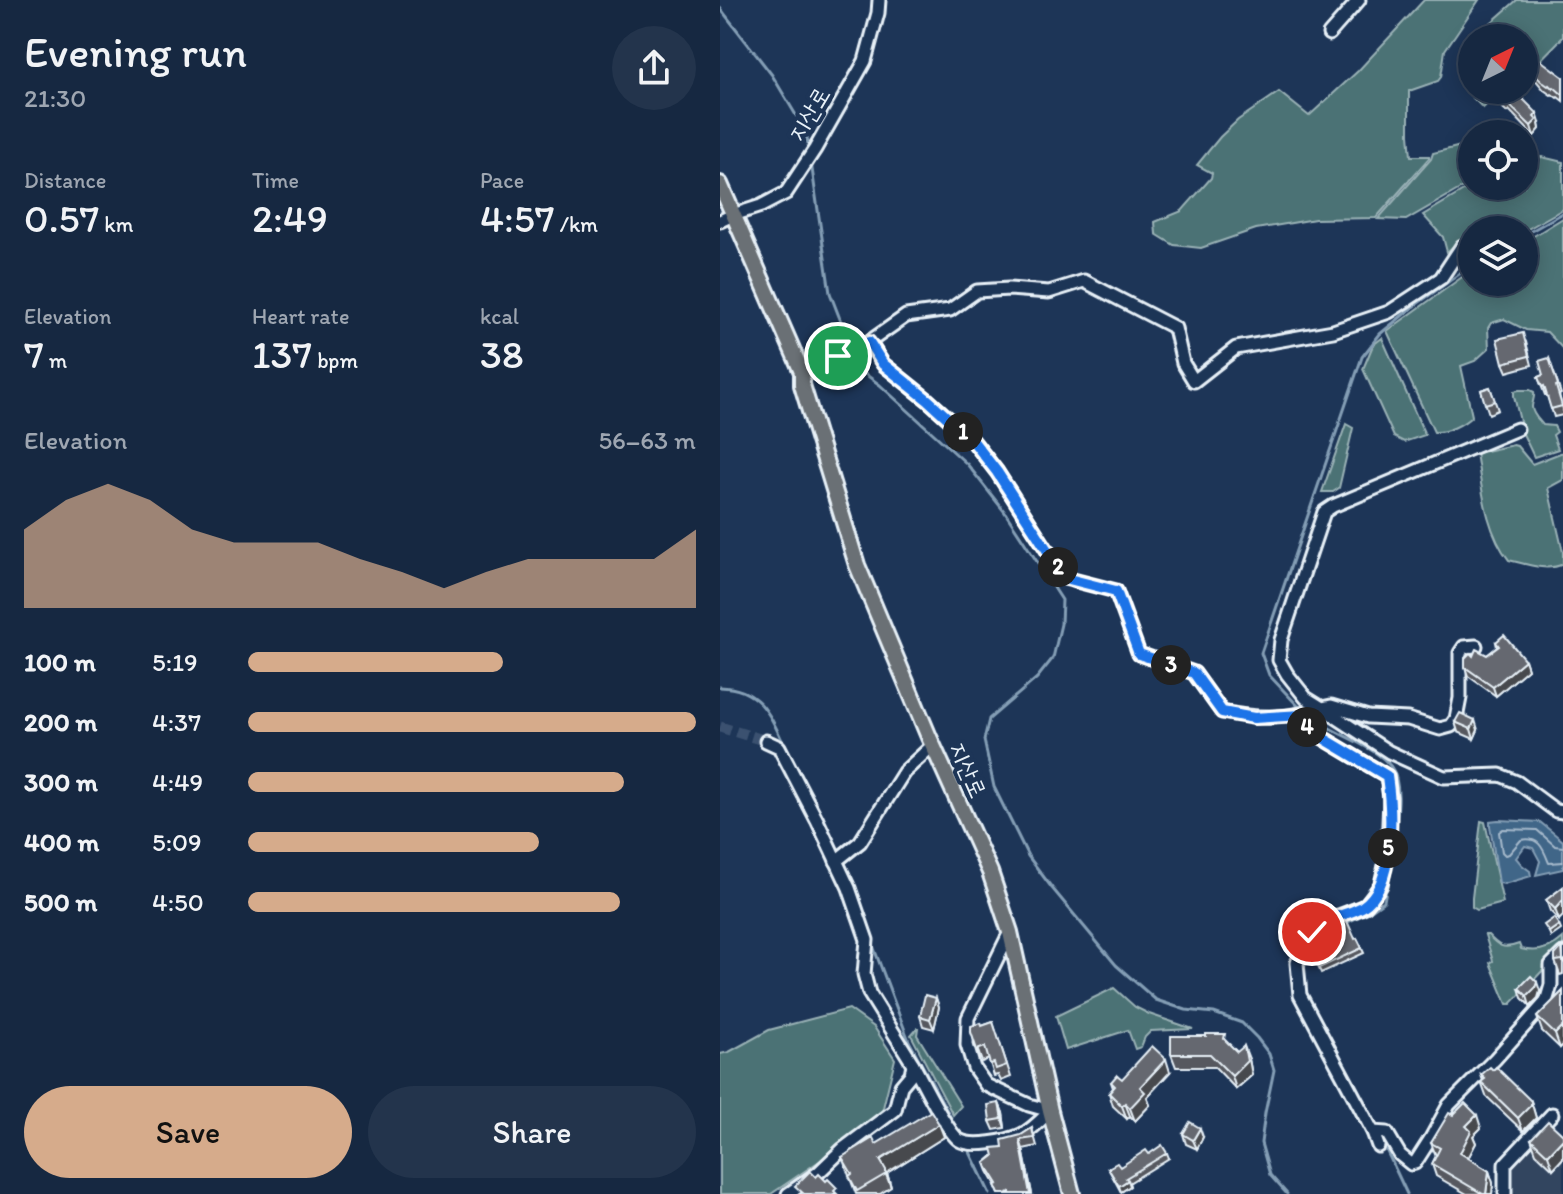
<!DOCTYPE html>
<html lang="en">
<head>
<meta charset="utf-8">
<style>
  :root { --surface:#162841; --page:#23344c; --text:#f1f3f6; --muted:#9ea6b1; --line:#35445a; --accent:#d6ab8b }
  body { margin:0; font-family:Itim,"Poor Story",sans-serif; background:var(--page); color:var(--text); height:100vh; display:flex; flex-direction:column; font-size:30px; white-space:nowrap }
  * { box-sizing:border-box; margin:0 }
  p { font-size:26px; color:var(--muted) }
  .icon { flex:none; width:44px; height:44px; fill:none; stroke:currentColor; stroke-width:2; stroke-linecap:round; stroke-linejoin:round }
  .map { position:relative; flex:1; overflow:hidden }
  .drawer { display:flex; flex-direction:column; background:var(--surface); width:720px }
  .drawer>* { flex:none }
  .needle { width:52px; rotate:43deg }
  .tools { position:absolute; left:738px; top:24px; display:grid; gap:16px }
  .tools a { display:grid; place-items:center; width:80px; height:80px; border-radius:50%; background:var(--surface); box-shadow:0 4px 20px #0003,0 0 0 2px var(--line); font-size:40px }
  .pin { position:absolute; display:grid; place-items:center; width:68px; height:68px; color:#fff; margin:-34px; border:4px solid #fff; border-radius:50%; box-shadow:0 2px 8px #0007 }
  .km { position:absolute; width:40px; height:40px; margin:-20px; border-radius:50%; background:#222; color:#fff; font-size:22px; line-height:40px; text-align:center }
  .round { display:grid; place-items:center; flex:none; width:84px; height:84px; border-radius:42px; background:var(--page) }
  .overview { display:flex; align-items:center; justify-content:space-between; height:136px; padding:0 24px }
  h1 { font-size:44px; font-weight:600; line-height:60px }
  .stats { display:grid; grid-template-columns:repeat(3,1fr); gap:12px; height:136px; padding:8px 24px }
  .stats div { display:grid; align-content:center }
  .stats b { font-size:40px; font-weight:600 }
  .stats small { font-size:22px; font-weight:400 }
  .stats p { font-size:22px }
  .chart { height:224px; padding:16px 24px }
  .chart p { display:flex; justify-content:space-between }
  .chart svg { width:100%; height:144px; margin-top:8px; fill:var(--accent); opacity:.7 }
  .action { display:flex; gap:16px; margin-top:auto; padding:16px 24px }
  .action a { flex:1; height:92px; border-radius:48px; background:var(--accent); color:#111; font-size:32px; font-weight:600; line-height:92px; text-align:center }
  .action a+a { background:var(--page); color:var(--text) }
  ul { padding:0 24px; list-style:none; font-size:26px }
  li { display:grid; grid-template-columns:128px 96px 1fr; align-items:center; height:60px }
  li i { height:20px; border-radius:10px; background:var(--accent) }
  main { display:flex; flex:1; min-height:0 }
  .map>svg:first-child { display:block }
  .built { fill:#33445e }
  .green { fill:#4c7275; stroke:#9ab2b6; stroke-width:2 }
  .water { fill:#416688; stroke:#849eb5; stroke-width:2 }
  .lines { fill:none; stroke-linecap:round; stroke-linejoin:round }
  .shore { stroke:#a5b9cb; stroke-width:2 }
  .stream { stroke:#849eb5; stroke-width:3 }
  .minor-tunnel { stroke:#3b516f; stroke-width:11; stroke-dasharray:11 5.5; stroke-linecap:butt }
  .minor-casing { stroke:#e8f1f8; stroke-width:17 }
  .major-casing { stroke:#e8f1f8; stroke-width:20 }
  .minor { stroke:#1d3557; stroke-width:11 }
  .major { stroke:#6a7074; stroke-width:14 }
  .wall { fill:#57595f; stroke:#e8f1f8; stroke-width:2 }
  .shaded-wall { fill:#47494e; stroke:#e8f1f8; stroke-width:2 }
  .building { fill:#65686f; stroke:#e8f1f8; stroke-width:2 }
  .route-casing { stroke:#fff; stroke-width:16 }
  .route { stroke:#1a73e8; stroke-width:10 }
  .labels { text-anchor:middle; stroke-width:8; stroke-linejoin:round; paint-order:stroke }
  .street-label { font-size:24px; fill:#e8f1f8; stroke:#1d3557 }
</style>
</head>
<body>
<main>
<section class="drawer">
<div class="overview"><div><h1>Evening run</h1><p>21:30</p></div><a class="round"><svg class="icon" aria-label="share" viewBox="0 0 24 24"><path d="M12 15V3M7 8l5-5 5 5M5 13v7h14v-7"/></svg></a></div>
<div class="stats">
<div><p>Distance</p><b>0.57<small> km</small></b></div>
<div><p>Time</p><b>2:49</b></div>
<div><p>Pace</p><b>4:57<small> /km</small></b></div>
</div>
<div class="stats">
<div><p>Elevation</p><b>7<small> m</small></b></div>
<div><p>Heart rate</p><b>137<small> bpm</small></b></div>
<div><p>kcal</p><b>38</b></div>
</div>
<div class="chart"><p><span>Elevation</span>56–63 m</p>
<svg viewBox="0 0 160 44" preserveAspectRatio="none"><path d="M0 44V20L10 11L20 6L30 11L40 20L50 24L60 24L70 24L80 29L90 33L100 38L110 33L120 29L130 29L140 29L150 29L160 20V44z"/></svg>
</div>
<ul>
<li><b>100 m</b>5:19<i style="width:57%"></i></li>
<li><b>200 m</b>4:37<i style="width:100%"></i></li>
<li><b>300 m</b>4:49<i style="width:84%"></i></li>
<li><b>400 m</b>5:09<i style="width:65%"></i></li>
<li><b>500 m</b>4:50<i style="width:83%"></i></li>
</ul>
<div class="action"><a>Save</a><a>Share</a></div>
</section>
<div class="map">
<svg width="843" height="1194" viewBox="0 0 843 1194">
  <rect width="100%" height="100%" fill="#1d3557"/>
  <filter id="ink" filterUnits="userSpaceOnUse"><feTurbulence type="fractalNoise" baseFrequency=".0125" numOctaves="2"/><feDisplacementMap in="SourceGraphic" scale="16" xChannelSelector="R" yChannelSelector="G"/><feConvolveMatrix kernelMatrix="1 2 1 2 8 2 1 2 1" color-interpolation-filters="sRGB"/></filter>
  <g filter="url(#ink)">
    <polygon class="built" points="829,1126 843,1139 843,1194 789,1194 788,1166"/>
    <g class="green">
      <polygon points="704,0 759,0 725,50 721,77 718,81 689,91 689,134 691,156 709,156 709,158 656,218 595,219 536,229 481,248 454,245 436,234 435,222 462,211 491,178 492,173 477,165 500,137 518,120 559,92 589,116 638,71"/>
      <polygon points="797,0 843,0 843,37 804,77 804,38 759,38 765,28"/>
      <polygon points="752,51 752,90 783,90 763,108 750,95 742,69"/>
      <polygon points="741,146 744,158 752,160 752,182 686,220 658,219 711,159 713,153"/>
      <polygon points="822,157 843,162 843,209 804,231 752,230 752,260 748,260 749,241 743,237 727,252 723,237 703,215 752,186 804,186 804,159"/>
      <path d="M843,218v131l-16,-17 -21,-2 -22,-11 -13,4 -3,5 1,20 -14,13 -14,5 11,50c-9,9 -26,17 -38,16l-47,-101 85,-61v12h52v-40z"/>
      <polygon points="662,338 705,435 684,442 674,437 643,369 653,345"/>
      <path d="M799,390h11l4,2c1,6 -2,10 -2,15 0,7 7,13 11,18l11,1 3,6 -4,3 5,14 -24,8 -11,-23 -9,-38v-5z"/>
      <polygon points="626,424 633,428 619,488 613,492 602,492"/>
      <path d="M793,445l4,1 15,18 31,-12v28l-15,8 15,64v12c-16,8 -37,0 -54,-4 -23,-28 -27,-72 -33,-107z"/>
      <polygon points="761,821 765,822 783,903 757,910 752,907 752,898"/>
      <path d="M765,935h3c10,11 15,15 31,9l2,5c16,4 30,0 42,-11v11l-52,55h-4l-17,-41 3,-2z"/>
      <polygon points="394,988 415,1007 429,1014 473,1029 431,1031 425,1037 421,1047 415,1049 408,1030 346,1050 336,1016"/>
      <polygon points="129,1009 154,1027 175,1059 162,1112 117,1149 51,1194 0,1194 0,1054 9,1052 49,1030"/>
      <polygon points="197,1028 198,1028 197,1035 241,1106 233,1115 191,1035"/>
    </g>
    <polygon class="water" points="778,820 820,822 843,841 843,869 816,875 820,861 813,848 805,846 796,858 802,865 810,871 811,876 784,884 779,883 770,826 770,821"/>
    <g class="lines">
      <path class="shore" d="M843,847l-8,-1 -18,-16 -34,-1 -4,3 3,20 3,3 4,-1 12,-14c18,-4 22,8 28,23l14,-1"/>
      <g class="stream">
        <polyline points="0,8 52,75 86,132 89,150"/>
        <polyline points="91,162 110,293 130,345"/>
        <polyline points="804,235 843,213"/>
        <polyline points="133,352 141,371 160,385 247,464 284,511 342,600 341,624 333,658 317,678 269,719 264,740 274,787 308,856 332,888 396,965 436,1000 466,1010 494,1013 522,1023 537,1038 549,1054 554,1070 545,1113 541,1143 550,1175 567,1194"/>
        <path d="M0,687c43,1 52,33 68,66"/>
        <polyline points="579,707 549,675 541,653 642,357 660,334 694,306 752,265"/>
        <path d="M595,719c21,17 76,31 81,59 5,20 0,43 -2,64"/>
        <polyline points="626,923 647,913 664,901 672,857"/>
        <polyline points="594,938 612,929"/>
        <polyline points="152,943 189,1041 238,1131"/>
        <polyline points="589,949 583,973 587,995 636,1088"/>
        <polyline points="663,1143 687,1194"/>
        <polyline points="249,1150 270,1194"/>
      </g>
      <polyline class="minor-tunnel" points="0,727 46,741"/>
      <g class="minor-casing">
        <g id="minor">
          <polyline points="609,34 639,0"/>
          <polyline points="0,221 13,215 41,206 66,193 95,149 145,61 158,13 159,0"/>
          <polyline points="149,342 186,316 230,310 257,291 289,289 329,292 364,281 455,328 463,363 474,381 516,348 613,331 669,312 721,278 742,246"/>
          <path d="M82,372l67,-30 14,22 45,36 45,41 24,31 68,106 51,13 23,63 55,19 28,39c35,7 66,8 100,-4l67,44 55,25 56,-2 17,7 39,29 7,1"/>
          <polyline points="756,646 744,647 740,653 740,698 736,719 731,726 720,729 688,719 648,717 611,706 602,708 586,698 567,674 559,660 561,640 604,512 613,506 797,429"/>
          <polyline points="582,715 588,729 667,776 670,797 668,850 661,885 645,906 619,916 592,932 577,963 580,995 653,1132 658,1146"/>
          <polyline points="46,741 59,747 97,820 129,888 147,940 144,974 149,993 193,1064 191,1074 181,1086 175,1110 123,1149 98,1173 68,1194"/>
          <polyline points="116,861 140,842 184,772 213,745"/>
          <polyline points="290,932 248,1018 247,1045 254,1068 266,1085 309,1105 330,1111"/>
          <path d="M193,1064c8,15 34,68 46,76 13,8 49,1 62,-5 11,-5 21,-16 29,-24"/>
          <polyline points="653,1132 667,1133 680,1155 691,1164 695,1163 711,1138 729,1105 775,1059 826,1002 831,985 831,965 843,953"/>
          <polyline points="785,1194 785,1164 832,1114"/>
        </g>
      </g>
      <g class="major-casing">
        <polyline id="major" points="0,184 82,372 82,385 137,565 209,737 270,872 290,932 330,1111 352,1194"/>
      </g>
      <use href="#minor" class="minor"/>
      <use href="#major" class="major"/>
    </g>
    <g class="wall">
      <polygon points="810,69 843,77 843,101 838,97 837,98 832,94 831,95 824,90 814,78"/>
      <polygon points="772,90 820,123 819,124 820,129 814,136 789,110 787,112 775,100"/>
      <polygon points="806,342 812,365 787,372 783,363"/>
      <polygon points="829,358 841,394 839,395 843,409 843,415 834,417 827,395 825,395 818,377 823,375"/>
      <polygon points="770,387 778,410 769,414 761,390"/>
      <polygon points="776,642 805,660 808,669 776,696 748,676 745,667 753,656 767,655 777,647"/>
      <polygon points="735,722 758,730 754,739 738,732"/>
      <polygon points="843,887 839,920 830,911 826,900"/>
      <polygon points="637,938 644,953 601,973 594,958"/>
      <polygon points="843,947 843,974 840,975 835,961"/>
      <polygon points="799,988 820,991 818,998 810,1006 802,998"/>
      <polygon points="843,991 843,1045 840,1048 822,1031 817,1017"/>
      <polygon points="216,998 219,1007 214,1029 203,1026 200,1016"/>
      <polygon points="273,1022 291,1077 281,1081 278,1075 274,1076 269,1059 262,1062 251,1032 262,1026"/>
      <polygon points="509,1044 517,1052 529,1059 532,1075 516,1089 495,1067 456,1067 451,1054"/>
      <polygon points="450,1072 427,1097 430,1105 415,1121 410,1116 407,1119 393,1106 389,1093 393,1088 391,1082 402,1079"/>
      <polygon points="761,1075 811,1101 816,1118 803,1131 766,1096 761,1082 763,1081"/>
      <polygon points="279,1103 283,1113 285,1128 274,1130 270,1121"/>
      <polygon points="312,1128 317,1146 303,1149 312,1194 279,1194 275,1185 276,1185 268,1171 265,1163 283,1147"/>
      <polygon points="761,1128 753,1136 756,1143 748,1158 769,1171 773,1183 772,1194 747,1194 716,1176 712,1164 716,1156 711,1143"/>
      <polygon points="463,1134 483,1137 477,1149 466,1144"/>
      <polygon points="843,1135 843,1158 833,1169 816,1153 811,1139"/>
      <polygon points="224,1137 167,1173 171,1187 160,1194 136,1194 122,1157 156,1144"/>
      <polygon points="447,1153 449,1158 409,1183 410,1186 401,1192 388,1168 400,1167 429,1154"/>
    </g>
    <g class="shaded-wall">
      <polygon points="817,113 820,123 819,124 820,129 814,136 811,126 814,117"/>
      <polygon points="805,660 808,669 776,696 773,687"/>
      <polygon points="755,720 758,730 754,739 751,729"/>
      <polygon points="843,900 843,916 839,920 835,909"/>
      <polygon points="839,925 841,930 831,937 829,932"/>
      <polygon points="817,982 820,991 818,998 810,1006 807,996"/>
      <polygon points="216,998 219,1007 214,1029 210,1019"/>
      <polygon points="843,1026 843,1045 840,1048 835,1034"/>
      <polygon points="524,1046 529,1059 532,1075 516,1089 512,1076"/>
      <polygon points="446,1059 450,1072 427,1097 430,1105 415,1121 410,1108 420,1087"/>
      <polygon points="811,1101 816,1118 803,1131 798,1118"/>
      <polygon points="279,1103 283,1113 285,1128 282,1119"/>
      <polygon points="405,1103 410,1116 407,1119 402,1106"/>
      <polygon points="757,1115 761,1128 753,1136 756,1143 744,1166 740,1153 746,1126"/>
      <polygon points="219,1124 224,1137 167,1173 171,1187 160,1160"/>
      <polygon points="480,1128 483,1137 477,1149 473,1140"/>
      <polygon points="843,1139 843,1158 833,1169 828,1155"/>
      <polygon points="300,1140 303,1149 312,1194 310,1194"/>
      <polygon points="769,1171 773,1183 772,1194 766,1194"/>
      <polygon points="408,1180 410,1186 401,1192 399,1186"/>
    </g>
    <g class="building">
      <polygon points="819,59 843,77 843,95 834,87 833,89 829,85 828,86 821,81 810,69"/>
      <polygon points="772,90 791,90 794,93 795,91 817,113 814,117 817,120 811,126 785,101 784,102"/>
      <polygon points="803,333 809,356 783,363 777,339"/>
      <polygon points="829,358 838,385 836,386 842,406 831,409 824,386 822,387 818,377 823,375 819,361"/>
      <polygon points="770,387 775,401 765,404 761,390"/>
      <polygon points="784,635 805,660 773,687 745,667 745,658 750,653 753,656 756,649 767,655 779,646 776,642"/>
      <polygon points="740,713 755,720 751,729 735,722"/>
      <polygon points="843,887 843,900 835,909 826,900"/>
      <polygon points="834,918 839,925 829,932 824,925"/>
      <polygon points="627,921 635,939 637,938 642,948 599,968 594,958 600,955 595,944 614,936 611,928"/>
      <polygon points="842,947 843,960 835,961 835,955"/>
      <polygon points="811,976 817,982 815,988 807,996 799,988"/>
      <polygon points="843,991 843,1026 835,1034 817,1017"/>
      <polygon points="205,995 216,998 210,1019 200,1016"/>
      <polygon points="273,1022 287,1065 276,1069 274,1063 270,1064 265,1047 257,1050 251,1032 251,1026 261,1023 262,1026"/>
      <polygon points="486,1034 505,1034 504,1039 517,1052 524,1046 527,1061 512,1076 490,1054 451,1054 451,1036 486,1036"/>
      <polygon points="432,1046 446,1059 420,1087 425,1092 410,1108 405,1103 402,1106 389,1093 395,1086 391,1082 397,1075 402,1079"/>
      <polygon points="770,1067 773,1070 776,1067 811,1101 811,1105 798,1118 761,1082 765,1079 761,1075"/>
      <polygon points="279,1103 282,1119 270,1121 268,1105"/>
      <polygon points="745,1103 757,1115 746,1126 751,1131 740,1153 769,1171 766,1194 763,1194 712,1164 720,1148 711,1143 729,1113 733,1115"/>
      <polygon points="211,1111 219,1124 160,1160 166,1170 166,1174 137,1191 129,1176 132,1174 122,1157 153,1138 156,1144"/>
      <polygon points="828,1121 843,1135 843,1139 828,1155 811,1139"/>
      <polygon points="470,1122 480,1128 473,1140 463,1134"/>
      <polygon points="312,1128 314,1138 300,1140 310,1194 290,1194 290,1192 285,1194 279,1194 275,1185 278,1184 265,1163 274,1156 272,1148 283,1147 282,1140 301,1135"/>
      <polygon points="442,1145 447,1153 406,1178 408,1180 399,1186 388,1168 397,1163 400,1167 426,1150 429,1154"/>
      <polygon points="90,1171 96,1177 99,1174 106,1181 108,1179 117,1188 114,1191 117,1194 84,1194 75,1186"/>
    </g>
  </g>
  <g class="lines" filter="url(#ink)">
    <g class="route-casing">
      <path id="route" d="M118,356l31,-14 14,22 45,36 45,41 24,31 68,106 51,13 23,63 55,19 28,39 32,6 48,-3 6,14 79,47c5,34 9,110 -25,131 -7,4 -15,6 -23,9 -9,5 -18,11 -27,16"/>
    </g>
    <use href="#route" class="route"/>
  </g>
  <g class="labels">
    <g class="street-label">
      <text transform="translate(89 114) rotate(-59)" y="8">지산로</text>
      <text transform="translate(248 770) rotate(66)" y="8">지산로</text>
    </g>
  </g>
</svg>
<div class="tools">
<a><svg class="needle" viewBox="-14 -14 28 28"><path d="M0-13l5 13h-10z" fill="#e53935"/><path d="M0 13l5-13h-10z" fill="#9ea6b1"/></svg></a>
<a><svg class="icon" aria-label="locate" viewBox="0 0 24 24"><circle cx="12" cy="12" r="6"/><path d="M12 2v4M12 18v4M2 12h4M18 12h4"/></svg></a>
<a><svg class="icon" aria-label="layers" viewBox="0 0 24 24"><path d="M12 4l9 5-9 5-9-5zM3 14l9 5 9-5"/></svg></a>
</div>
<div class="pin" style="left:118px;top:356px;background:#1e9e55"><svg class="icon" aria-label="arrive" viewBox="0 0 24 24"><path d="M6 21V4h12l-3 4 3 4H6"/></svg></div>
<div class="pin" style="left:592px;top:932px;background:#d93025"><svg class="icon" aria-label="check" viewBox="0 0 24 24"><path d="M5 12l5 5 9-10"/></svg></div>
<b class="km" style="left:243px;top:432px">1</b>
<b class="km" style="left:338px;top:567px">2</b>
<b class="km" style="left:451px;top:665px">3</b>
<b class="km" style="left:587px;top:727px">4</b>
<b class="km" style="left:668px;top:848px">5</b>
</div>
</main>
</body>
</html>
